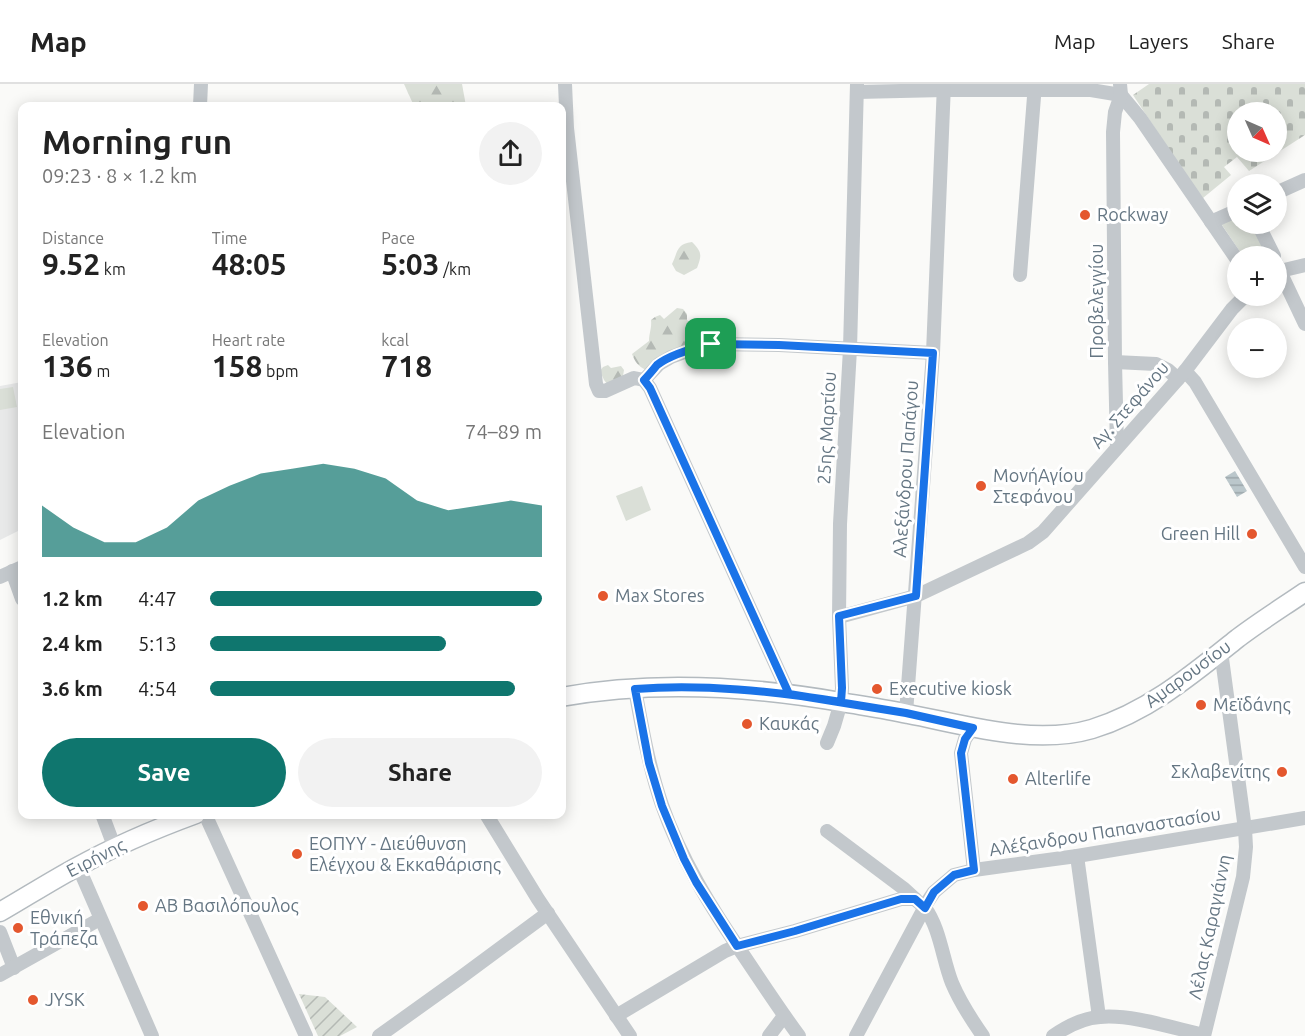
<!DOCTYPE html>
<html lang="en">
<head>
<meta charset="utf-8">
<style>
  :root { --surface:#fff; --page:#f2f2f2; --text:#222; --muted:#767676; --line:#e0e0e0; --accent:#0f766e }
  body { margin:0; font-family:Ubuntu,sans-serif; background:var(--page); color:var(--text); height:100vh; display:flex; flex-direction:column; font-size:22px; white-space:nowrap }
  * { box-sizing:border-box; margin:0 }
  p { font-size:20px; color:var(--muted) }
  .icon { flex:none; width:33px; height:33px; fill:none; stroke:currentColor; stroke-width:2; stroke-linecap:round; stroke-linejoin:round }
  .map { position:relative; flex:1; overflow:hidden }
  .details { position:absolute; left:18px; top:18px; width:548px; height:717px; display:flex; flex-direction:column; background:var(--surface); border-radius:12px; box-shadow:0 3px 15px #0003 }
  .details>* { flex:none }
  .needle { width:39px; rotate:135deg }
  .fabs { position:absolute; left:1227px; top:18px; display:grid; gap:12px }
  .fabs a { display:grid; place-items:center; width:60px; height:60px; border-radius:50%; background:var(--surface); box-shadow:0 3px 15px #0003; font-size:30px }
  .pin { position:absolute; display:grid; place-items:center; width:51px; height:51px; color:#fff; margin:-26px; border-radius:12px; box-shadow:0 3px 9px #0006 }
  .round { display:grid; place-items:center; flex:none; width:63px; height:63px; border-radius:32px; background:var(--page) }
  .overview { display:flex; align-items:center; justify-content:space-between; height:102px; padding:0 24px }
  h1 { font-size:33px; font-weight:700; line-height:45px }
  .stats { display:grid; grid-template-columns:repeat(3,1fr); gap:9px; height:102px; padding:6px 24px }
  .stats div { display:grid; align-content:center }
  .stats b { font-size:30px; font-weight:700 }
  .stats small { font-size:16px; font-weight:400 }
  .stats p { font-size:16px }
  .chart { height:168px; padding:12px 24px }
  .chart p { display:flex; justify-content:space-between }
  .chart svg { width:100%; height:108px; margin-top:6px; fill:var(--accent); opacity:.7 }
  .action { display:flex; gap:12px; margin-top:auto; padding:12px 24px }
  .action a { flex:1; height:69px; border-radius:36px; background:var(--accent); color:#fff; font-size:24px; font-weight:700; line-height:69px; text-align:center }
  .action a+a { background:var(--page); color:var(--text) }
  ul { padding:0 24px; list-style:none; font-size:20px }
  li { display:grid; grid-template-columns:96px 72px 1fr; align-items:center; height:45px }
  li i { height:15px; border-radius:8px; background:var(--accent) }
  header { display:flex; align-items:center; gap:36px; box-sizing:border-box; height:84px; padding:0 30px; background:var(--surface); border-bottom:2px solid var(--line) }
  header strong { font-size:28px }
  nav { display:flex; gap:33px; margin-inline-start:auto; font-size:21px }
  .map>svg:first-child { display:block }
  .built { fill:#e8e9e9 }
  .forest { fill:url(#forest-firs) }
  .cemetery { fill:url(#cemetery-stones); fill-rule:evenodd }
  .park { fill:#dadfd7 }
  .garden { fill:url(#garden-furrows) }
  .water { fill:url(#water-rules) }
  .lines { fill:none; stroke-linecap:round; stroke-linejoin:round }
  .secondary-casing { stroke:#b3babf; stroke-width:21 }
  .street { stroke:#c3c8cc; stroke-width:14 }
  .secondary { stroke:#fff; stroke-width:18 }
  .route-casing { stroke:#fff; stroke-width:12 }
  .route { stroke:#1a73e8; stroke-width:8 }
  .poi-dot { fill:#e4572e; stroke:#fff; stroke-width:2 }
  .labels { text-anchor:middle; stroke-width:6; stroke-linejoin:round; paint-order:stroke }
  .poi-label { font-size:18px; fill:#657683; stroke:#fff; text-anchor:start }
  .street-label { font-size:18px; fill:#657683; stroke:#fff }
</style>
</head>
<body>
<header>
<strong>Map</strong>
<nav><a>Map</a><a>Layers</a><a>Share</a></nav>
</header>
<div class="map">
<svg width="1305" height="952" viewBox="0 0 1305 952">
  <defs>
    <pattern id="forest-firs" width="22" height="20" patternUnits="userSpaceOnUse" patternTransform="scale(1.5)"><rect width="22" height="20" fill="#dadfd7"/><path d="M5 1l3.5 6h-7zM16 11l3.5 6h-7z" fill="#b4b9b4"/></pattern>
    <pattern id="cemetery-stones" width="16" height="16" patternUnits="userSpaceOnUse" patternTransform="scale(1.5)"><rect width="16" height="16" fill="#dadfd7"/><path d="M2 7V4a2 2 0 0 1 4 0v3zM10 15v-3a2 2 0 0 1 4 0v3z" fill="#b4b9b4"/></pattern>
    <pattern id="garden-furrows" width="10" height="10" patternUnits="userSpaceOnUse" patternTransform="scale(1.5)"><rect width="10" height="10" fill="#dadfd7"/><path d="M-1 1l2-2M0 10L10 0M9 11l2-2" fill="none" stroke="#b4b9b4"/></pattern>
    <pattern id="water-rules" width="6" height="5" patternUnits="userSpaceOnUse" patternTransform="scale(1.5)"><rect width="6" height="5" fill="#bbc7cb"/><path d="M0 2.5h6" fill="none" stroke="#9ca6aa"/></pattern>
  </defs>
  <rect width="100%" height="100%" fill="#fafaf8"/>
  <polygon class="built" points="22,298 22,412 20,413 22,421 22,445 0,456 0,302"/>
  <g class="forest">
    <polygon points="404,0 462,0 466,22 414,22"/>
    <path d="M692,158c10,10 10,13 5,26l-13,7 -8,-4 -4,-7c6,-12 4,-20 20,-22z"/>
    <path d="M677,224l6,1 4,5v6l7,5 4,13 -5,5 -47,27c-8,-4 -11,-8 -14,-16l17,-13c0,-8 3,-13 2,-21l4,-3 5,-2 4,4z"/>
    <polygon points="608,281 611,284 621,282 624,286 623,292 608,301 604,296 600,287 603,283"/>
  </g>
  <path class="cemetery" d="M1149,0h156v51l-56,36 -12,-14 -13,10 7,8 -28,23 -11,-14 -59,-89zM1238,28h38v40h-38z"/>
  <g class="park">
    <polygon points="1237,131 1238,140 1251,140 1268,172 1243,172 1220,138"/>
    <polygon points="13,303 17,323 0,326 0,305"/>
    <polygon points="642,402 651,426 626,437 616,412"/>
  </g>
  <polygon class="garden" points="299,910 325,913 357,943 340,952 318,952"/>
  <polygon class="water" points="1235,387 1247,407 1237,413 1225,393"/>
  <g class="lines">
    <g class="secondary-casing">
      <g id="secondary">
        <path d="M561,613c93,-17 188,-11 280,5 23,4 45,7 67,12 58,11 126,32 184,15 56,-17 101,-55 146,-91 21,-16 45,-31 67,-46"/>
        <path d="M0,828c26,-15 51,-31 77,-45 38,-21 78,-38 119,-53"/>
      </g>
    </g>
    <g class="street">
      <polyline points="565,0 567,44 596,300 599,307 605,307 634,294 644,296"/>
      <polyline points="857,8 944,6 1091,6 1121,11"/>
      <polyline points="1121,11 1140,34 1238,177"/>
      <polyline points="200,22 201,0"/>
      <polyline points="1276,109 1305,96"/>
      <polyline points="1211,138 1238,126"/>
      <polyline points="1258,140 1274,172"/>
      <polyline points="1276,179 1305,240"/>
      <polyline points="1276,189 1280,187 1305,181"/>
      <polyline points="1020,191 1035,0"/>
      <polyline points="1115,278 1156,280 1168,286 1178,295"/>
      <polyline points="1185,287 1195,298 1305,483"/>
      <polyline points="644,296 650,304 789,610"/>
      <polyline points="644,296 659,280 671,273 695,264 711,260 779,261 933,269"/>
      <polyline points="1117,363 1115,278 1113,48 1115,28 1121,11 1120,0"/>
      <polyline points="12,487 22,515"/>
      <polyline points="0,493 22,483"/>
      <polyline points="839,533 916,512 1028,459 1043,448 1185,287 1232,225 1245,212"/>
      <path d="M635,605c7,39 14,78 27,116 19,54 48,101 80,148 19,28 37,56 57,83"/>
      <polyline points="906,629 933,269 944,0"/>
      <polyline points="973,643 965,655 961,669 974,786"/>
      <polyline points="827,659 834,642 841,618 842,604 839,533 840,440 850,265 857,0"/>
      <polyline points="102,730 111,754"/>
      <polyline points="205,730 306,952"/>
      <polyline points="486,730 538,815 630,952"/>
      <polyline points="827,747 903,804 915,815"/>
      <polyline points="1077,772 1099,933"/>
      <polyline points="78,782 152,952"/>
      <polyline points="0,848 14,884"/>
      <polyline points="0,891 100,835"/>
      <path d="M616,932l109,-65 12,-5 58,-15 106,-32h14c3,3 7,6 10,9 15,20 18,53 27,75 8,19 19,36 31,53"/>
      <polyline points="379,952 460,894 548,829"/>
      <polyline points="769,952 784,932"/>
      <polyline points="856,952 928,817 934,808 954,791 974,786 1077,772 1305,734"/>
      <path d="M1053,952c13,-9 30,-18 47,-19 31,-3 73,11 104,18"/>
      <polyline points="1204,952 1243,793 1246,763 1245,745 1221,567"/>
    </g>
    <use href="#secondary" class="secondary"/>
  </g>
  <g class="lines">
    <g class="route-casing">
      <path id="route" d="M711,260c-17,4 -40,10 -54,21 -4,5 -8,10 -13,15l6,8 139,306 117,19 67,15 -8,11 -4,14 13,117 -20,5 -20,17 -9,16 -10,-9h-14l-106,32 -58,15 -41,-64 -12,-23 -22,-53 -13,-43 -14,-74c69,-5 137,2 206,13l1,-14 -3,-72 77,-20 17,-243 -154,-8 -68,-1"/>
    </g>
    <use href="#route" class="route"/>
  </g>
  <g class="poi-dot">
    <circle cx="1085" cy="131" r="6"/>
    <circle cx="981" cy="402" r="6"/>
    <circle cx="1252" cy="450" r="6"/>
    <circle cx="603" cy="512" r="6"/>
    <circle cx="877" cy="605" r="6"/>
    <circle cx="1201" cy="621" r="6"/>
    <circle cx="747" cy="640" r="6"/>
    <circle cx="1282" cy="688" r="6"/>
    <circle cx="1013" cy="695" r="6"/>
    <circle cx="297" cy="770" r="6"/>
    <circle cx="143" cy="822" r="6"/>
    <circle cx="18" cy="844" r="6"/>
    <circle cx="33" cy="916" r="6"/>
  </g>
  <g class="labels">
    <g class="poi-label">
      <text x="1097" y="137">Rockway</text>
      <text x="993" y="398">Μονη΄Αγίου<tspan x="993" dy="21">Στεφάνου</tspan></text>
      <text x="1240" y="456" text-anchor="end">Green Hill</text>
      <text x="615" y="518">Max Stores</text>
      <text x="889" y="611">Executive kiosk</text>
      <text x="1213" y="627">Μεϊδάνης</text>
      <text x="759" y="646">Καυκάς</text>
      <text x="1270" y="694" text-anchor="end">Σκλαβενίτης</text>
      <text x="1025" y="701">Alterlife</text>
      <text x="309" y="766">ΕΟΠΥΥ - Διεύθυνση<tspan x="309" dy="21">Ελέγχου &amp; Εκκαθάρισης</tspan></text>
      <text x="155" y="828">ΑΒ Βασιλόπουλος</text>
      <text x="30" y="840">Εθνική<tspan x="30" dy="21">Τράπεζα</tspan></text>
      <text x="45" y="922">JYSK</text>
    </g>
    <g class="street-label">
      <text transform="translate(1097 217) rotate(-90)" y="6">Προβελεγγίου</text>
      <text transform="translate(1130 321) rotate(-49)" y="6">Αγ. Στεφάνου</text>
      <text transform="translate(827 344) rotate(-87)" y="6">25ης Μαρτίου</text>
      <text transform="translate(906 385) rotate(-86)" y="6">Αλεξάνδρου Παπάγου</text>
      <text transform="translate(1188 590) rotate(-36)" y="6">Αμαρουσίου</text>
      <text transform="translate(1105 748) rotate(-9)" y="6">Αλέξανδρου Παπαναστασίου</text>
      <text transform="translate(96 774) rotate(-27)" y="6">Ειρήνης</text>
      <text transform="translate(1210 843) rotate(-78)" y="6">Λέλας Καραγιάννη</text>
    </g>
  </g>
</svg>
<div class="fabs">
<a><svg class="needle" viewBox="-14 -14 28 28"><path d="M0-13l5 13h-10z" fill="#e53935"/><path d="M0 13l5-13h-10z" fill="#767676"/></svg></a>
<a><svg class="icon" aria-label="layers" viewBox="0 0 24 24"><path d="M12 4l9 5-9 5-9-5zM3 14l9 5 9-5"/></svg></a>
<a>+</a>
<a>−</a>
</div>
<div class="pin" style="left:711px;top:260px;background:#1e9e55"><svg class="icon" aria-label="arrive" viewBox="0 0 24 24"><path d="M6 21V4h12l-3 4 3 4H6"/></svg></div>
<section class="details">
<div class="overview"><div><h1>Morning run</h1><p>09:23 · 8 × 1.2 km</p></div><a class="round"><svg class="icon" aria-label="share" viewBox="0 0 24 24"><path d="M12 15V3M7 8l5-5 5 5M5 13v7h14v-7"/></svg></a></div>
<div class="stats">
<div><p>Distance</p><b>9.52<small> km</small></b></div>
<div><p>Time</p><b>48:05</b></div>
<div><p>Pace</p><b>5:03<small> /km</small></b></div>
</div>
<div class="stats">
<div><p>Elevation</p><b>136<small> m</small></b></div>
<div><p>Heart rate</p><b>158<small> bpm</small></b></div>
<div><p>kcal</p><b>718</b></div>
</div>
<div class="chart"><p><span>Elevation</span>74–89 m</p>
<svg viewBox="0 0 160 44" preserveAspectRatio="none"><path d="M0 44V23L10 32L20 38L30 38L40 32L50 21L60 15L70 10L80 8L90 6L100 8L110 12L120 21L130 25L140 23L150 21L160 23V44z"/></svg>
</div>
<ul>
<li><b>1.2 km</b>4:47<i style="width:100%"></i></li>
<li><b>2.4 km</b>5:13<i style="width:71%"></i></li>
<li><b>3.6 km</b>4:54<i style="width:92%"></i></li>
</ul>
<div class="action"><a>Save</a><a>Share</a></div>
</section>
</div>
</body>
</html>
